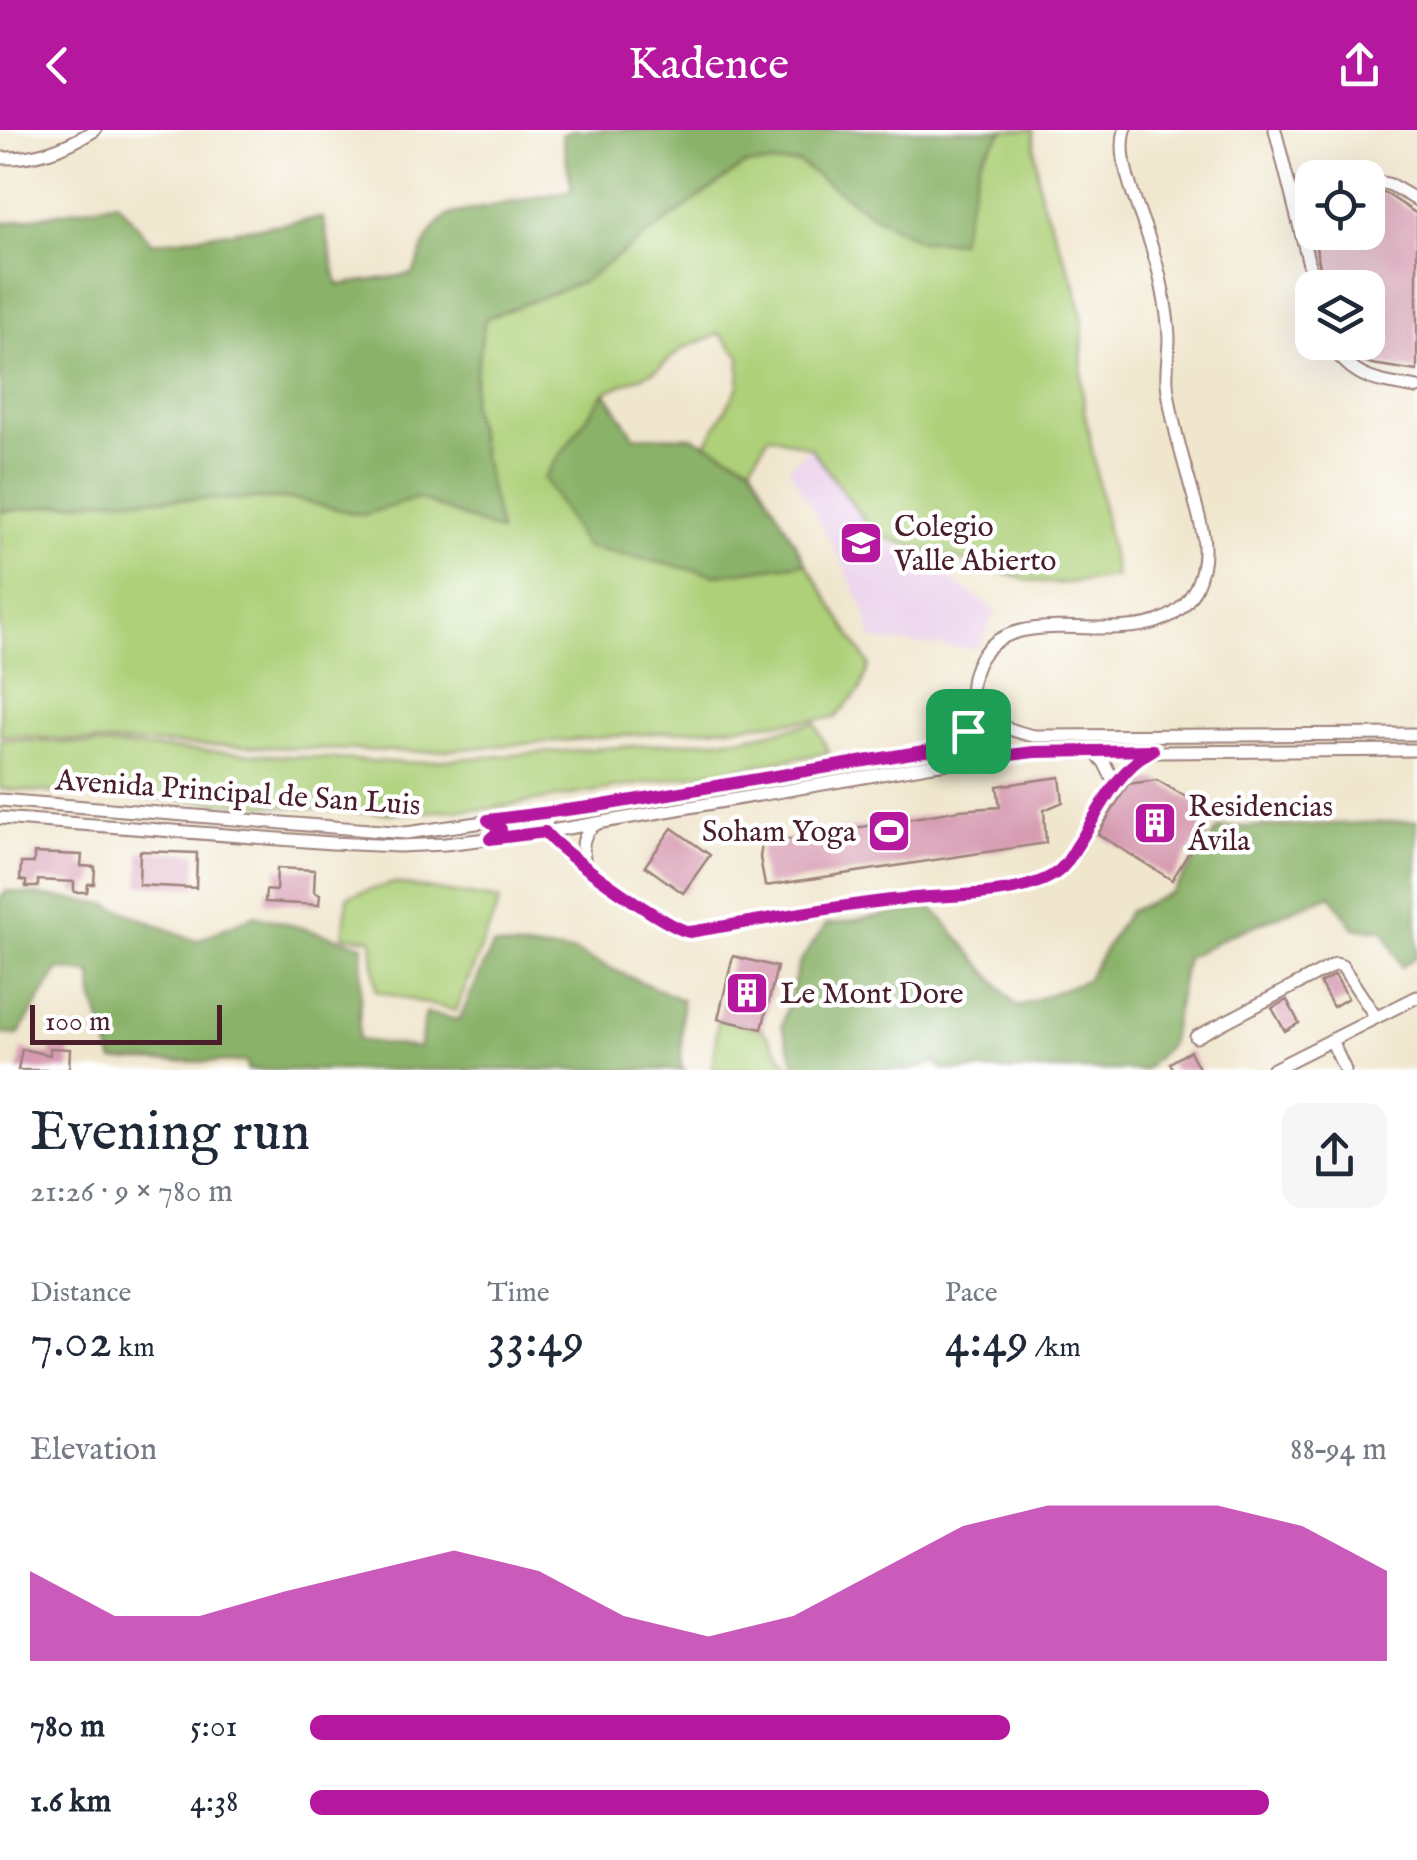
<!DOCTYPE html>
<html lang="en">
<head>
<meta charset="utf-8">
<style>
  :root { --surface:#fff; --page:#f6f6f7; --text:#1f2937; --muted:#747a83; --accent:#b5179e }
  body { margin:0; font-family:"IM FELL English",serif; background:var(--page); color:var(--text); height:100vh; display:flex; flex-direction:column; font-size:38px; white-space:nowrap }
  * { box-sizing:border-box; margin:0 }
  p { font-size:32px; color:var(--muted) }
  .icon { flex:none; width:55px; height:55px; fill:none; stroke:currentColor; stroke-width:2; stroke-linecap:round; stroke-linejoin:round }
  .map { position:relative; height:940px; overflow:hidden }
  .drawer { display:flex; flex-direction:column; background:var(--surface); flex:1 }
  .drawer>* { flex:none }
  .controls { position:absolute; left:1295px; top:30px; display:grid; gap:20px }
  .controls a { display:grid; place-items:center; width:90px; height:90px; border-radius:20px; background:var(--surface); box-shadow:0 10px 40px #0002; font-size:50px }
  .scale { position:absolute; left:30px; bottom:25px; width:192px; box-sizing:border-box; padding-left:10px; border:5px solid #4a1f2b; border-top:0; font-size:28px; line-height:35px; white-space:nowrap; color:#4a1f2b; -webkit-text-stroke:8px #fff; paint-order:stroke }
  .pin { position:absolute; display:grid; place-items:center; width:85px; height:85px; color:#fff; margin:-42px; border-radius:20px; box-shadow:0 5px 15px #0006 }
  .round { display:grid; place-items:center; flex:none; width:105px; height:105px; border-radius:20px; background:var(--page) }
  .overview { display:flex; align-items:center; justify-content:space-between; height:170px; padding:0 30px }
  h1 { font-size:55px; font-weight:600; line-height:75px }
  .metrics { display:grid; grid-template-columns:repeat(3,1fr); gap:15px; height:170px; padding:10px 30px }
  .metrics div { display:grid; align-content:center }
  .metrics b { font-size:50px; font-weight:600 }
  .metrics small { font-size:28px; font-weight:400 }
  .metrics p { font-size:28px }
  .chart { height:280px; padding:20px 30px }
  .chart p { display:flex; justify-content:space-between }
  .chart svg { width:100%; height:180px; margin-top:10px; fill:var(--accent); opacity:.7 }
  ul { padding:0 30px; list-style:none; font-size:32px }
  li { display:grid; grid-template-columns:160px 120px 1fr; align-items:center; height:75px }
  li i { height:25px; border-radius:12px; background:var(--accent) }
  header { display:flex; justify-content:space-between; align-items:center; height:130px; padding:0 30px; background:var(--accent); color:#fff; font-size:45px; font-weight:600 }
  .map>svg:first-child { display:block }
  .built { fill:#ebd1eb }
  .green { fill:#add079; stroke:#7c7852; stroke-width:2.5 }
  .forest { fill:#8ab269; stroke:#6a684a; stroke-width:2.5 }
  .building { fill:#d79cb2 }
  .lines { fill:none; stroke-linecap:round; stroke-linejoin:round }
  .street-casing { stroke:#9d827c; stroke-width:15 }
  .street { stroke:#fff; stroke-width:11 }
  .route-casing { stroke:#fff; stroke-width:20 }
  .route { stroke:#b5179e; stroke-width:12 }
  .labels { text-anchor:middle; stroke-width:9; stroke-linejoin:round; paint-order:stroke }
  .poi-label { font-size:30px; fill:#4a1f2b; stroke:#fff; text-anchor:start }
  .street-label { font-size:30px; fill:#4a1f2b; stroke:#fff }
</style>
</head>
<body>
<header><svg class="icon" aria-label="back" viewBox="0 0 24 24"><path d="M15 5l-7 7 7 7"/></svg>Kadence<svg class="icon" aria-label="share" viewBox="0 0 24 24"><path d="M12 15V3M7 8l5-5 5 5M5 13v7h14v-7"/></svg></header>
<div class="map">
<svg width="1417" height="940" viewBox="0 0 1417 940">
  <rect width="100%" height="100%" fill="#fff"/>
  <filter id="ink" filterUnits="userSpaceOnUse"><feTurbulence type="fractalNoise" baseFrequency=".01" numOctaves="2"/><feDisplacementMap in="SourceGraphic" scale="20" xChannelSelector="R" yChannelSelector="G"/><feConvolveMatrix kernelMatrix="1 2 1 2 8 2 1 2 1" color-interpolation-filters="sRGB"/></filter>
  <filter id="wash" filterUnits="userSpaceOnUse"><feTurbulence type="fractalNoise" baseFrequency=".0048" numOctaves="4" result="noise"/><feDisplacementMap in="SourceGraphic" scale="40" xChannelSelector="R" yChannelSelector="G"/><feGaussianBlur stdDeviation="2.25" result="paint"/><feColorMatrix in="noise" values="0 0 0 0 0 0 0 0 0 0 0 0 0 0 0 0 0 1.4 0 .05"/><feComposite in="paint" operator="in"/></filter>
  <g filter="url(#wash)">
    <rect width="100%" height="100%" fill="#f0e6cd"/>
    <polygon class="built" points="811,318 875,405 913,425 996,480 977,519 872,510 865,481 836,421 788,337"/>
    <g class="green">
      <polygon points="1004,0 1033,0 1040,66 1074,152 1083,190 1081,250 1085,283 1116,447 1058,454 1026,450 875,405 811,318 769,305 751,335 706,314 739,256 740,226 720,204 683,218 657,240 605,262 544,348 717,445 806,433 869,535 861,559 835,588 426,622 100,612 0,605 0,382 111,369 293,369 363,385 418,368 500,402 471,274 484,189 582,152 744,35 799,33 871,84 920,111 958,111 981,28"/>
      <polygon points="815,593 829,623 486,679 388,683 0,659 0,609 404,633 742,608"/>
      <polygon points="394,753 500,770 456,881 376,861 372,809 343,806 348,766"/>
      <polygon points="718,889 762,899 792,940 712,940"/>
    </g>
    <g class="forest">
      <path d="M573,0h431l-23,28 -22,83h-39l-49,-27 -72,-51 -55,2 -162,117 -97,37 -14,85 29,128 -82,-34 -55,17 -70,-16h-182l-111,13v-288l117,-22 35,41 171,-25 15,67 75,-11c10,-23 16,-49 39,-60l120,-24 -10,-55z"/>
      <polygon points="605,262 634,306 692,307 751,335 806,433 717,445 585,417 544,348"/>
      <polygon points="1417,691 1417,826 1401,837 1384,800 1354,798 1331,765 1230,805 1186,828 1170,914 1145,940 944,940 936,932 910,940 797,940 782,896 799,833 826,795 932,777 1017,877 1086,850 1128,782 1172,762 1219,698"/>
      <polygon points="7,761 106,774 196,811 255,785 363,815 358,910 419,918 426,883 459,890 493,816 574,822 682,870 681,937 685,940 247,940 247,932 113,931 93,866 92,844 59,839 18,905 0,904 0,768"/>
    </g>
    <g id="blocks">
      <g class="building">
        <polygon points="1368,60 1387,64 1417,84 1417,241 1372,234 1361,230 1341,212 1368,212 1368,158 1328,158 1320,138 1313,102 1368,102"/>
        <polygon points="1060,647 1063,672 1044,680 1046,713 765,756 760,727 762,714 960,680 1000,677 997,656"/>
        <polygon points="1157,650 1213,683 1172,750 1098,704 1128,654"/>
        <polygon points="672,698 710,725 683,763 645,736"/>
        <polygon points="140,721 197,723 196,758 139,755"/>
        <polygon points="34,723 82,725 81,736 95,737 94,754 88,754 87,762 74,762 74,752 38,750 38,757 26,757 26,751 20,750 21,733 34,733"/>
        <polygon points="277,738 315,740 314,762 320,765 319,775 265,772 266,760 276,761"/>
        <polygon points="733,826 777,837 762,899 718,889"/>
        <polygon points="1335,845 1348,868 1333,877 1320,853"/>
        <polygon points="1287,870 1299,893 1285,901 1272,878"/>
        <polygon points="50,918 70,919 69,940 18,940 22,919 50,925"/>
        <polygon points="1190,921 1200,940 1174,940 1170,933"/>
      </g>
    </g>
  </g>
  <g filter="url(#ink)">
    <use href="#blocks" fill-opacity="0" stroke="#9d827c" stroke-width="2.5"/>
    <g class="lines">
      <g class="street-casing">
        <g id="street">
          <polyline points="1275,0 1315,158"/>
          <path d="M0,28c36,1 64,-9 95,-28"/>
          <polyline points="1368,49 1391,55 1417,70"/>
          <polyline points="1292,65 1312,60"/>
          <path d="M1329,212c24,38 47,39 88,46"/>
          <path d="M976,595c-6,-18 -7,-42 1,-60 38,-85 199,18 225,-96 6,-26 -2,-49 -9,-74 -10,-36 -22,-75 -26,-112 -1,-15 2,-30 2,-46 -1,-23 -8,-60 -15,-82 -9,-35 -39,-90 -29,-125"/>
          <polyline points="1093,621 1104,632 1115,654"/>
          <path d="M0,670l406,33 191,-27 333,-56c23,-5 34,-22 50,-25 18,-4 37,9 55,11l382,-2"/>
          <path d="M559,682l-9,4 -6,10 17,24 107,75 21,7c70,-11 140,-25 211,-33 45,-5 110,0 150,-22 39,-21 52,-99 98,-124"/>
          <polyline points="0,688 332,713 399,716 445,714 545,702 933,635 1034,623 1417,620"/>
          <path d="M586,737c-5,-18 -6,-34 12,-44"/>
          <polyline points="1196,907 1336,834 1342,836 1375,886"/>
          <polyline points="1331,910 1345,940"/>
          <polyline points="1272,940 1417,867"/>
        </g>
      </g>
      <use href="#street" class="street"/>
    </g>
  </g>
  <g class="lines" filter="url(#ink)">
    <g class="route-casing">
      <path id="route" d="M968,601l-2,15 12,13 56,-7 119,-2c-37,20 -54,62 -76,96 -7,11 -12,22 -24,29 -35,22 -110,20 -151,24 -72,7 -142,22 -213,33 -24,-5 -128,-79 -144,-100l-55,7 11,-10 -13,-9 109,-14 333,-56 16,-4z"/>
    </g>
    <use href="#route" class="route"/>
  </g>
  <defs>
    <g id="school-square" transform="scale(2.25)"><rect x="-9" y="-9" width="18" height="18" rx="4" fill="#b5179e" stroke="#fff"/><path d="M0-5L7-2L0 1L-7-2ZM-4 1L0 2.5L4 1V4Q0 6-4 4Z" fill="#fff"/></g>
    <g id="building-square" transform="scale(2.25)"><rect x="-9" y="-9" width="18" height="18" rx="4" fill="#b5179e" stroke="#fff"/><path d="M-4-6H4V6H1V3H-1V6H-4ZM-2.5-4.3h1.7v1.8h-1.7ZM.8-4.3h1.7v1.8H.8ZM-2.5-1h1.7V.8h-1.7ZM.8-1h1.7V.8H.8Z" fill="#fff"/></g>
    <g id="stadium-square" transform="scale(2.25)"><rect x="-9" y="-9" width="18" height="18" rx="4" fill="#b5179e" stroke="#fff"/><path d="M0-5a6.5 5 0 1 0 0 10a6.5 5 0 1 0 0-10ZM-3.5-1.8h7v3.6h-7Z" fill="#fff"/></g>
  </defs>
  <g fill-rule="evenodd">
    <use href="#school-square" x="861" y="413"/>
    <use href="#building-square" x="1155" y="693"/>
    <use href="#stadium-square" x="889" y="701"/>
    <use href="#building-square" x="747" y="863"/>
  </g>
  <g class="labels">
    <g class="poi-label">
      <text x="894" y="406">Colegio<tspan x="894" dy="34">Valle Abierto</tspan></text>
      <text x="1188" y="686">Residencias<tspan x="1188" dy="34">Ávila</tspan></text>
      <text x="856" y="711" text-anchor="end">Soham Yoga</text>
      <text x="780" y="873">Le Mont Dore</text>
    </g>
    <g class="street-label">
      <text transform="translate(238 662) rotate(4)" y="10">Avenida Principal de San Luis</text>
    </g>
  </g>
</svg>
<div class="controls">
<a><svg class="icon" aria-label="locate" viewBox="0 0 24 24"><circle cx="12" cy="12" r="6"/><path d="M12 2v4M12 18v4M2 12h4M18 12h4"/></svg></a>
<a><svg class="icon" aria-label="layers" viewBox="0 0 24 24"><path d="M12 4l9 5-9 5-9-5zM3 14l9 5 9-5"/></svg></a>
</div>
<div class="scale">100 m</div>
<div class="pin" style="left:968px;top:601px;background:#1e9e55"><svg class="icon" aria-label="arrive" viewBox="0 0 24 24"><path d="M6 21V4h12l-3 4 3 4H6"/></svg></div>
</div>
<section class="drawer">
<div class="overview"><div><h1>Evening run</h1><p>21:26 · 9 × 780 m</p></div><a class="round"><svg class="icon" aria-label="share" viewBox="0 0 24 24"><path d="M12 15V3M7 8l5-5 5 5M5 13v7h14v-7"/></svg></a></div>
<div class="metrics">
<div><p>Distance</p><b>7.02<small> km</small></b></div>
<div><p>Time</p><b>33:49</b></div>
<div><p>Pace</p><b>4:49<small> /km</small></b></div>
</div>
<div class="chart"><p><span>Elevation</span>88–94 m</p>
<svg viewBox="0 0 160 44" preserveAspectRatio="none"><path d="M0 44V22L10 33L20 33L30 27L40 22L50 17L60 22L70 33L80 38L90 33L100 22L110 11L120 6L130 6L140 6L150 11L160 22V44z"/></svg>
</div>
<ul>
<li><b>780 m</b>5:01<i style="width:65%"></i></li>
<li><b>1.6 km</b>4:38<i style="width:89%"></i></li>
</ul>
</section>
</body>
</html>
